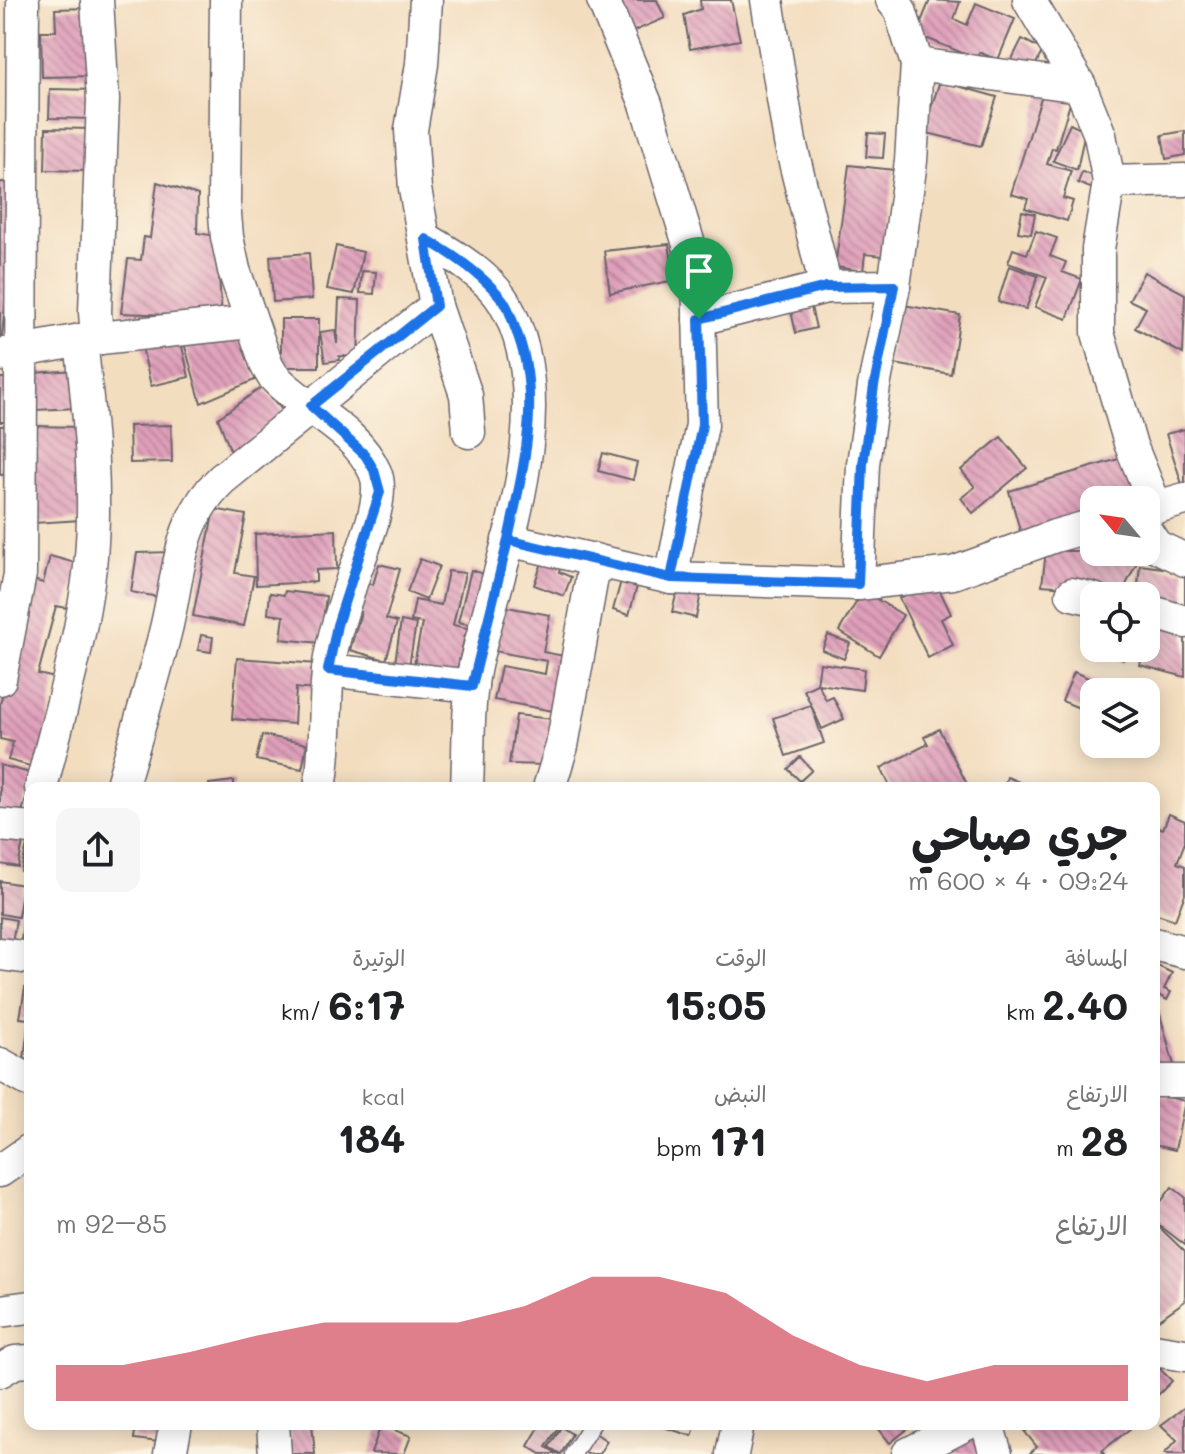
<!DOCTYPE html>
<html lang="ar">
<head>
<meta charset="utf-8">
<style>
  :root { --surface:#fff; --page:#f6f6f6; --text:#202124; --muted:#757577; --accent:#d1495b }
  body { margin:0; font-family:Mali,"Playpen Sans Arabic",sans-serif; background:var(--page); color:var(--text); direction:rtl; height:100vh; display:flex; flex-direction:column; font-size:30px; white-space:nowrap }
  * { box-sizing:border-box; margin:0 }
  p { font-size:26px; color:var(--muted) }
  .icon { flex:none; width:44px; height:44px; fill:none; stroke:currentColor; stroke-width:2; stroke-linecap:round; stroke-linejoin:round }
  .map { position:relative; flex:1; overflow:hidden; direction:ltr }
  .details { position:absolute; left:24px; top:782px; width:1136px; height:648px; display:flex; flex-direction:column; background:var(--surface); border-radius:16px; box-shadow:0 4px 20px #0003; direction:rtl }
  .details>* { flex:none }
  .needle { width:52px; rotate:299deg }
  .buttons { position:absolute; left:1080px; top:486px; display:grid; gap:16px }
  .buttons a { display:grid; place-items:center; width:80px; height:80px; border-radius:16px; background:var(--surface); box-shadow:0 4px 20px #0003; font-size:40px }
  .pin { position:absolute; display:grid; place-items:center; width:68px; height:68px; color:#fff; margin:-82px -34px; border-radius:50% 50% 50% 0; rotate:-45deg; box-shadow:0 0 8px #0007 }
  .pin .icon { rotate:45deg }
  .round { display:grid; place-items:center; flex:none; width:84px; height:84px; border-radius:16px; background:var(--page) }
  .summary { display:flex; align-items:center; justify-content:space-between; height:136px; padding:0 32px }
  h1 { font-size:44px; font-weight:700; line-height:60px }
  .stats { display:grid; grid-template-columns:repeat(3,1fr); gap:12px; height:136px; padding:8px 32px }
  .stats div { display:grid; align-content:center }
  .stats b { font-size:40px; font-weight:700 }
  .stats small { font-size:22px; font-weight:400 }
  .stats p { font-size:22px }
  .chart { height:224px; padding:16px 32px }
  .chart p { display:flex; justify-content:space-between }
  .chart svg { width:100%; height:144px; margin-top:8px; fill:var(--accent); opacity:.7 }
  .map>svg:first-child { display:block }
  .building { fill:url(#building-back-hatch) }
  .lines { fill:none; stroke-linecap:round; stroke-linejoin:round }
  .lane-casing { stroke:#6b6369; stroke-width:19 }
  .street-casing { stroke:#6b6369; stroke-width:35 }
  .lane { stroke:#fff; stroke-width:16 }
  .street { stroke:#fff; stroke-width:32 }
  .route-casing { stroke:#fff; stroke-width:16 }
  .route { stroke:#1a73e8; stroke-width:10 }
</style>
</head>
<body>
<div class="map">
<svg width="1185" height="1454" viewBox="0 0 1185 1454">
  <defs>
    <pattern id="building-back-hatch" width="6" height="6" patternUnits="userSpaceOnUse" patternTransform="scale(2)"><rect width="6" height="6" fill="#df9fba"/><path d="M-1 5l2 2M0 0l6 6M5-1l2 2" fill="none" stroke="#b48198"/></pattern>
  </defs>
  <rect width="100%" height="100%" fill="#fcf5e5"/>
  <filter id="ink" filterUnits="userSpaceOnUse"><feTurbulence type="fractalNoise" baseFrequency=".0125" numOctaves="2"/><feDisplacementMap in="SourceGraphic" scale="16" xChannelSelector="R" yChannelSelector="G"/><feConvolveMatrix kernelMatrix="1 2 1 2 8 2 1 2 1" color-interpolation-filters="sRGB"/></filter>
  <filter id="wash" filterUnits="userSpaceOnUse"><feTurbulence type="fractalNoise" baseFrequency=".006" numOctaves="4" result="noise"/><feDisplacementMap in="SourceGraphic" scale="32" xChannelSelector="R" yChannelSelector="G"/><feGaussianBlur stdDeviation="1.8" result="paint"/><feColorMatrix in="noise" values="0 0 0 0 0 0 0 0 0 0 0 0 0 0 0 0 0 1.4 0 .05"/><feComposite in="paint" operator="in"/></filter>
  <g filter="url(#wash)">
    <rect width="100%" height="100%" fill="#f3ddbf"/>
    <g id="blocks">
      <g class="building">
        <polygon points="613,0 657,0 665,18 625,35"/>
        <polygon points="700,0 731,0 740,40 690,49 684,15 701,9"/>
        <polygon points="930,0 960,2 954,19 967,25 976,3 1015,19 998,60 979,52 977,59 916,34"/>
        <polygon points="88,8 90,76 42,77 41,31 56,31 55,9"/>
        <polygon points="1022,39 1043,50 1032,72 1010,63"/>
        <polygon points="940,81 997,97 981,146 923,132"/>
        <polygon points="1044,88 1072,97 1056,149 1052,148 1047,164 1071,171 1063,198 1073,201 1067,221 1025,208 1028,199 1011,194"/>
        <polygon points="50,89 98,90 96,119 49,118"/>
        <polygon points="1070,124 1085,131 1077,170 1053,161"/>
        <polygon points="46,128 92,129 90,171 45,170"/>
        <polygon points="1185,131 1185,155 1166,159 1162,135"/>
        <polygon points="868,133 885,134 883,158 866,157"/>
        <polygon points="849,165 894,170 882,256 865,254 863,271 835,267"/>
        <polygon points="1082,172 1100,178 1095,190 1078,183"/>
        <polygon points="0,182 16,183 2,336 0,336"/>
        <polygon points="157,182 198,195 197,233 216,236 222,317 121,313 128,259 141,260 144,237 150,238"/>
        <polygon points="1022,211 1035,214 1031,234 1018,232"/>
        <polygon points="1036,231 1057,238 1050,256 1066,262 1062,272 1082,279 1067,319 1035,307 1047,277 1008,263 1013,249 1027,254"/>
        <polygon points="669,244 675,280 610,293 604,251"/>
        <polygon points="336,246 363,252 354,294 327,289"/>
        <polygon points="309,253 312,299 273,302 270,256"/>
        <polygon points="1009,266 1038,276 1026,309 998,302"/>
        <polygon points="362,271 376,272 374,294 360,293"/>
        <polygon points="1144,272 1185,294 1183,354 1135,328 1146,308 1129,300"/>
        <polygon points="339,299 360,300 358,357 339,356 340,360 325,362 320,332 335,330 337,344"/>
        <polygon points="898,304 960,315 951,374 889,363"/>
        <polygon points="811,307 816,328 796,333 791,311"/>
        <rect x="281" y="319" width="38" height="48"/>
        <polygon points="238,333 257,379 201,403 184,343"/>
        <polygon points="180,338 189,377 151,386 142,347"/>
        <polygon points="76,370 78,408 35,410 33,373"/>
        <polygon points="0,378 17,378 14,422 0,422"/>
        <polygon points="262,387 285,413 231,452 218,418"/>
        <polygon points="17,425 17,474 0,475 0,426"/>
        <polygon points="171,425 172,462 130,463 129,426"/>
        <polygon points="33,426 80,427 81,520 34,523"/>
        <polygon points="1185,429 1185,483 1182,484 1166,434"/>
        <polygon points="1001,437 1027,468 973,513 961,498 975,487 961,470"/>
        <polygon points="603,453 637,462 633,480 598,471"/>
        <polygon points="1122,458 1138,500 1094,500 1094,515 1021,534 1009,491"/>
        <polygon points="214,509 246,515 235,573 254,576 244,626 193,616"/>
        <polygon points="336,530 337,569 316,570 316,582 256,585 255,534"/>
        <polygon points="1046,551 1094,551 1141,554 1123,591 1042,585"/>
        <polygon points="172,552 164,598 131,592 137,553"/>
        <polygon points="546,552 563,558 559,572 571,577 564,596 534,585"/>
        <polygon points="50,556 79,564 67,608 56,606 38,674 55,678 41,769 8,760 13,742 0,739 0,704 33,580 43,583"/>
        <polygon points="420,559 439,566 426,600 407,592"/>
        <polygon points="379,564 400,569 386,619 397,622 386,660 350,650 361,612 350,609 358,580 373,585"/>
        <polygon points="1140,565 1185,571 1185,607 1140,596 1138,585"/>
        <polygon points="471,570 490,576 478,626 458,622"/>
        <polygon points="448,571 465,573 453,625 481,631 480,638 465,635 455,678 413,670 422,623 411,621 415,600 441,605"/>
        <polygon points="623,574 639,579 629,615 613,610"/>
        <polygon points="935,580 951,614 941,619 953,645 928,658 899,598"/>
        <polygon points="679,583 702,588 696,618 672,612"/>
        <polygon points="285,591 326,596 320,643 281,639 284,616 268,614 270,593 284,595"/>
        <polygon points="863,591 903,615 879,656 839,631"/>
        <polygon points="502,606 550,615 543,652 569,657 559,712 494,700 501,666 545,674 547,661 494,651"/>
        <polygon points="401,621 416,624 408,672 394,670"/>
        <polygon points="1151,621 1185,630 1185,677 1140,665"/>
        <polygon points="1094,622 1094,645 1085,640"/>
        <polygon points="201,635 213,637 211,652 198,650"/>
        <polygon points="828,635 850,643 844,659 822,650"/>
        <polygon points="1100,648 1129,648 1123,660"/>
        <polygon points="237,658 317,664 315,690 296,688 294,724 232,719"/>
        <polygon points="820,663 864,669 862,690 818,684 826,700 833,697 844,719 822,729 804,690 817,684"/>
        <polygon points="1074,672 1105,685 1102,692 1094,692 1094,714 1062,701"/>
        <polygon points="811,705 824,743 786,756 773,718"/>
        <polygon points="516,715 552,719 545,765 509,764"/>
        <polygon points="939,729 969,788 891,788 881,768 928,744 924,737"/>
        <polygon points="262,735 307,744 302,769 256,760"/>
        <polygon points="800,757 812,770 800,781 788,769"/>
        <polygon points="0,765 34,774 20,818 0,813"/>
        <polygon points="1007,777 1033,788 1003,788"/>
        <polygon points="234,781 234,788 209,788 209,784"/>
        <polygon points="1169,814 1185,821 1185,842 1177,863 1185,866 1185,894 1175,920 1154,913 1154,825 1163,829"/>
        <polygon points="0,834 24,838 18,867 0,864"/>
        <polygon points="29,837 30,837 30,873 21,871"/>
        <polygon points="0,881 23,885 18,917 0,914"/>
        <polygon points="24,907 30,907 30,953 20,953"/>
        <polygon points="0,917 16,920 11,948 0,946"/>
        <polygon points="1154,964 1172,973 1164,989 1171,992 1167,1000 1154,993"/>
        <polygon points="25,988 30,989 30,1060 24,1059 29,1019 20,1018"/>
        <polygon points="1159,1011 1174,1065 1154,1070 1154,1013"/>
        <polygon points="1154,1094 1185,1101 1175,1150 1154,1145"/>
        <polygon points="1172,1187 1185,1197 1185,1245 1154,1221 1154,1211"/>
        <polygon points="1154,1222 1185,1252 1185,1301 1154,1323"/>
        <polygon points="1154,1363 1172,1381 1154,1399"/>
        <polygon points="1185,1407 1185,1454 1164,1454 1177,1440 1161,1425"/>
        <polygon points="136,1424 169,1424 167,1443 134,1439"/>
        <polygon points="289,1424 312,1424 315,1454 291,1454"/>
        <polygon points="541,1424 560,1424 546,1447 558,1454 541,1454 528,1446"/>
        <polygon points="654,1424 696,1424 692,1436"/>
        <polygon points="875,1424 914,1424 890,1443"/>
        <polygon points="1035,1424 1136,1424 1102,1451 1104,1454 1029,1454 1037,1447 1025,1432"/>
        <polygon points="381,1425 411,1436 404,1454 371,1453"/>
        <polygon points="561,1427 572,1434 561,1454 549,1447"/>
        <polygon points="595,1433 607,1441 599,1454 587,1454 584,1452"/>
        <polygon points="973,1435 985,1454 931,1454"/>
      </g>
    </g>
  </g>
  <g filter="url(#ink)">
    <use href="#blocks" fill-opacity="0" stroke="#6b6369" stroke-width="2"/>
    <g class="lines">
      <g class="lane-casing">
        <polyline id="lane" points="573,1454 592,1424"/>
      </g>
      <g class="street-casing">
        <g id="street">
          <path d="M226,0l-2,203 3,34 7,33 33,96 6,10c31,34 82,51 102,96 12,26 -15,83 -24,111 -9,29 -20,59 -23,89 -4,39 -1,77 -8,116"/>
          <polyline points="426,0 422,64 411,130 415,189 436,306 466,395 469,432"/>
          <polyline points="603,0 646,104 698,274 702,425 671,578"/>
          <polyline points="767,0 790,142 826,287"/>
          <polyline points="1029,0 1080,86 1100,135 1109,182 1098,249 1098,333 1130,443 1156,507"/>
          <polyline points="917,64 1080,86"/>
          <polyline points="1109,182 1185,180"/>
          <path d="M426,239c26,15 64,38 79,65 59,103 -6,256 -30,362 -8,39 -6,82 -8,122"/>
          <polyline points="699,319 826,287 894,286"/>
          <polyline points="97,339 95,312 103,100 97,0"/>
          <polyline points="0,355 81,340 251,322"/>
          <polyline points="1146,510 1185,499"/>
          <polyline points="1146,531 1156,546 1185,560"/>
          <polyline points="508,540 671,578 858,584 953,573 1055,536 1094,525"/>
          <polyline points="858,584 863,464 874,386 894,286 911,161 917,64 900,10 892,0"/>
          <polyline points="1072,594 1094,599"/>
          <polyline points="1146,610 1185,622"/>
          <polyline points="328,670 472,686"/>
          <polyline points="0,679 20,574 23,0"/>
          <path d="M41,788c18,-73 40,-146 49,-221 8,-75 -1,-152 -9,-227"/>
          <path d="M121,788c15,-52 31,-103 44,-155 15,-57 11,-111 57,-154l214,-173"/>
          <polyline points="549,788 562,746 595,560"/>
          <polyline points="0,825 30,828"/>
          <polyline points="1154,944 1185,952"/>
          <polyline points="0,954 30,958"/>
          <polyline points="0,1064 30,1081"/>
          <polyline points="1154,1081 1185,1081"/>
          <polyline points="0,1171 30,1150"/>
          <polyline points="0,1311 30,1307"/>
          <polyline points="1154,1350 1185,1355"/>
          <polyline points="0,1371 15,1362 30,1361"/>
          <polyline points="273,1424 275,1454"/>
          <polyline points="987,1424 996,1454"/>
          <polyline points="170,1454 176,1424"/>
          <polyline points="732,1454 738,1424"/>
          <polyline points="908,1454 966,1424"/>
        </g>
      </g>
      <use href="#lane" class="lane"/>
      <use href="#street" class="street"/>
    </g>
  </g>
  <g class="lines" filter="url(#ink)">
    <g class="route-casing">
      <path id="route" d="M699,319l3,106 -31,153 -163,-38c14,-68 36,-144 7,-212 -3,-9 -6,-20 -12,-28 -21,-26 -49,-45 -77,-61l10,67 -125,100 54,49 9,15 6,22 -43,133 -9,45 144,16 36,-146 163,38 187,6 5,-120 11,-78 20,-100 -68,1 -127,32"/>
    </g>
    <use href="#route" class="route"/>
  </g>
</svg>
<div class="buttons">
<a><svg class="needle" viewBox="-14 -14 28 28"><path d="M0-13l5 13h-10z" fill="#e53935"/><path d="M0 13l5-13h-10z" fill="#757577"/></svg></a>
<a><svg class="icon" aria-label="locate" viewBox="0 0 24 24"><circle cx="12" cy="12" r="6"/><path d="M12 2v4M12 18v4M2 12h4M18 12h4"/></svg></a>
<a><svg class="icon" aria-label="layers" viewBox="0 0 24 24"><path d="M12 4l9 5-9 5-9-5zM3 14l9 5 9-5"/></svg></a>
</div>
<div class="pin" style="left:699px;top:319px;background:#1e9e55"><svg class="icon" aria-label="arrive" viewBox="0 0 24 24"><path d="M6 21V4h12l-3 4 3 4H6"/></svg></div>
<section class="details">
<div class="summary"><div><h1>جري صباحي</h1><p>09:24 · 4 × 600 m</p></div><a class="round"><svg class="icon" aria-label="share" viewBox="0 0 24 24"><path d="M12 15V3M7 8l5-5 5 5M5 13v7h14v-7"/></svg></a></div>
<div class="stats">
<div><p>المسافة</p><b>2.40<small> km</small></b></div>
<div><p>الوقت</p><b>15:05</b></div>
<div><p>الوتيرة</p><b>6:17<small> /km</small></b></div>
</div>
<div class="stats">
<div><p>الارتفاع</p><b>28<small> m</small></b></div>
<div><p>النبض</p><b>171<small> bpm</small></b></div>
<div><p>kcal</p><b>184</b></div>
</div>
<div class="chart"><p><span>الارتفاع</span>85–92 m</p>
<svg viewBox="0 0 160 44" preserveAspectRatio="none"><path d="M0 44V33L10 33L20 29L30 24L40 20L50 20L60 20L70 15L80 6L90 6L100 11L110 24L120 33L130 38L140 33L150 33L160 33V44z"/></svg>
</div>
</section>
</div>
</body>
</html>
